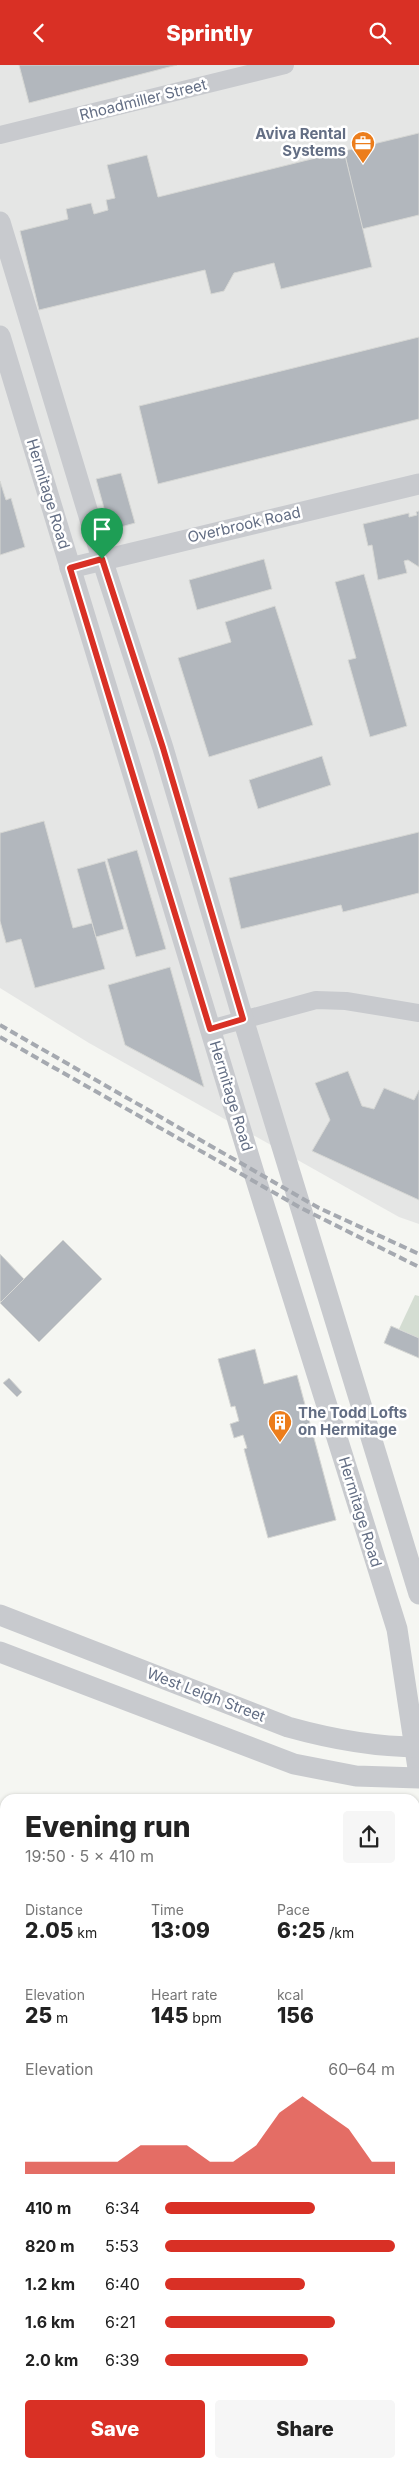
<!DOCTYPE html>
<html lang="en">
<head>
<meta charset="utf-8">
<style>
  :root { --surface:#fff; --page:#f6f6f6; --text:#222; --muted:#767676; --accent:#d93025 }
  body { margin:0; font-family:Inter,sans-serif; background:var(--page); color:var(--text); height:100vh; display:flex; flex-direction:column; font-size:19px; white-space:nowrap }
  * { box-sizing:border-box; margin:0 }
  p { font-size:16px; color:var(--muted) }
  .icon { flex:none; width:28px; height:28px; fill:none; stroke:currentColor; stroke-width:2; stroke-linecap:round; stroke-linejoin:round }
  .map { position:relative; flex:1; overflow:hidden }
  .panel { position:absolute; left:0px; top:1729px; width:420px; height:674px; display:flex; flex-direction:column; background:var(--surface); border-radius:15px 15px 0 0; box-shadow:0 1px 4px #0004 }
  .panel>* { flex:none }
  .pin { position:absolute; display:grid; place-items:center; width:42px; height:42px; color:#fff; margin:-51px -21px; border-radius:50% 50% 50% 0; rotate:-45deg; box-shadow:0 0 5px #0007 }
  .pin .icon { rotate:45deg }
  .round { display:grid; place-items:center; flex:none; width:52px; height:52px; border-radius:5px; background:var(--page) }
  .summary { display:flex; align-items:center; justify-content:space-between; height:85px; padding:0 25px }
  h1 { font-size:28px; font-weight:800; line-height:38px }
  .stats { display:grid; grid-template-columns:repeat(3,1fr); gap:8px; height:85px; padding:5px 25px }
  .stats div { display:grid; align-content:center }
  .stats b { font-size:21px; font-weight:800 }
  .stats small { font-size:14px; font-weight:400 }
  .stats p { font-size:14px }
  .chart { height:140px; padding:10px 25px }
  .chart p { display:flex; justify-content:space-between }
  .chart svg { width:100%; height:90px; margin-top:5px; fill:var(--accent); opacity:.7 }
  .primary-button { display:flex; gap:10px; margin-top:auto; padding:10px 25px }
  .primary-button a { flex:1; height:58px; border-radius:5px; background:var(--accent); color:#fff; font-size:20px; font-weight:800; line-height:58px; text-align:center }
  .primary-button a+a { background:var(--page); color:var(--text) }
  ul { padding:0 25px; list-style:none; font-size:16px }
  li { display:grid; grid-template-columns:80px 60px 1fr; align-items:center; height:38px }
  li i { height:12px; border-radius:6px; background:var(--accent) }
  header { display:flex; justify-content:space-between; align-items:center; height:65px; padding:0 25px; background:var(--accent); color:#fff; font-size:22px; font-weight:800 }
  .map>svg:first-child { display:block }
  .built { fill:#e5e6e5 }
  .green { fill:#d4ddd2 }
  .building { fill:#b2b7bd; stroke:#d6d7d4 }
  .lines { fill:none; stroke-linecap:round; stroke-linejoin:round }
  .minor { stroke:#c8cace; stroke-width:18 }
  .tertiary { stroke:#c8cace; stroke-width:21 }
  .rail { stroke:#a5a9b0; stroke-width:4; stroke-dasharray:8 4; stroke-linecap:butt }
  .route-casing { stroke:#fff; stroke-width:10 }
  .route { stroke:#d93025; stroke-width:6 }
  .labels { text-anchor:middle; stroke-width:5; stroke-linejoin:round; paint-order:stroke }
  .street-label { font-size:15px; fill:#636e84; stroke:#fff }
  .poi-label { font-size:15px; font-weight:bold; fill:#636e84; stroke:#fff; text-anchor:end }
</style>
</head>
<body>
<header><svg class="icon" aria-label="back" viewBox="0 0 24 24"><path d="M15 5l-7 7 7 7"/></svg>Sprintly<svg class="icon" aria-label="search" viewBox="0 0 24 24"><circle cx="10" cy="10" r="6"/><path d="M15 15l6 6"/></svg></header>
<div class="map">
<svg width="419" height="2402" viewBox="0 0 419 2402">
  <rect width="100%" height="100%" fill="#f5f6f2"/>
  <g class="built">
    <polygon points="0,0 419,0 419,1159 399,1152 89,978 0,923"/>
    <polygon points="182,2398 412,2398 419,2402 180,2402"/>
  </g>
  <polygon class="green" points="415,1230 419,1231 419,1273 399,1264"/>
  <g class="building">
    <polygon points="19,0 177,0 29,38"/>
    <polygon points="419,68 419,150 362,164 344,86"/>
    <polygon points="344,86 372,202 281,224 274,198 234,208 224,226 211,229 205,205 39,245 20,166 68,154 66,144 91,138 94,149 108,145 106,135 115,133 107,100 147,90 158,132"/>
    <polygon points="419,272 419,354 158,419 139,341"/>
    <polygon points="121,408 135,458 110,465 96,414"/>
    <polygon points="0,416 6,435 11,433 25,482 0,490"/>
    <polygon points="419,446 419,502 408,495 404,496 407,508 378,515 372,480 368,481 363,459 409,448 409,452 417,450 416,447"/>
    <polygon points="264,494 272,524 197,545 189,515"/>
    <polygon points="364,509 407,661 370,672 348,595 356,593 335,517"/>
    <polygon points="275,541 313,660 209,692 178,593 231,577 225,557"/>
    <polygon points="322,691 331,720 258,744 249,715"/>
    <polygon points="44,756 73,863 92,858 105,904 35,923 21,874 6,878 0,856 0,768"/>
    <polygon points="419,767 419,828 343,847 341,840 241,864 229,813"/>
    <polygon points="137,785 166,884 136,892 107,794"/>
    <polygon points="105,796 124,864 96,872 77,804"/>
    <polygon points="170,902 204,1022 125,980 108,920"/>
    <polygon points="348,1006 362,1041 374,1044 384,1023 414,1035 419,1025 419,1135 312,1086 330,1055 315,1018"/>
    <polygon points="63,1175 102,1214 39,1277 0,1238"/>
    <polygon points="0,1189 24,1214 1,1237 0,1236"/>
    <polygon points="391,1261 419,1273 419,1293 384,1278"/>
    <polygon points="255,1284 264,1319 297,1310 336,1455 268,1473 244,1384 247,1383 243,1370 234,1373 230,1359 239,1356 235,1341 231,1342 218,1294"/>
    <polygon points="9,1313 22,1327 17,1332 3,1318"/>
    <polygon points="416,1946 419,1951 419,2036 415,2036"/>
    <polygon points="0,2104 5,2106 5,2137 0,2149"/>
    <polygon points="415,2216 419,2218 419,2245 415,2243"/>
    <polygon points="5,2292 5,2398 167,2398 165,2402 0,2402 0,2304"/>
    <polygon points="415,2320 419,2322 419,2349 415,2347"/>
  </g>
  <g class="lines">
    <g class="minor">
      <polyline points="0,70 285,0"/>
      <polyline points="210,964 316,935 346,936 419,948"/>
    </g>
    <g class="tertiary">
      <polyline points="0,157 102,494 163,683 243,954 419,1529"/>
      <polyline points="0,271 253,1105 397,1564 419,1710"/>
      <polyline points="70,503 419,419"/>
      <path d="M0,1550l288,112c43,12 86,20 131,20"/>
      <polyline points="0,1587 294,1699 356,1711 419,1713"/>
    </g>
    <g class="rail">
      <polyline points="0,960 319,1143 419,1189"/>
      <polyline points="0,972 301,1143 419,1202"/>
    </g>
  </g>
  <g class="lines">
    <g class="route-casing">
      <polygon id="route" points="102,494 163,683 243,954 210,964 70,503"/>
    </g>
    <use href="#route" class="route"/>
  </g>
  <defs>
    <g id="office-pin" transform="scale(1.25)"><path d="M0 17L-7.5 6A9.5 9.5 0 1 1 7.5 6Z" fill="#ec7d1b" stroke="#fff"/><path d="M-6-3h4V-5.5h4V-3h4V5H-6ZM-1-4.5V-3h2v-1.5ZM-6 0V1H6V0Z" fill="#fff"/></g>
    <g id="building-pin" transform="scale(1.25)"><path d="M0 17L-7.5 6A9.5 9.5 0 1 1 7.5 6Z" fill="#ec7d1b" stroke="#fff"/><path d="M-4-6H4V6H1V3H-1V6H-4ZM-2.5-4.3h1.7v1.8h-1.7ZM.8-4.3h1.7v1.8H.8ZM-2.5-1h1.7V.8h-1.7ZM.8-1h1.7V.8H.8Z" fill="#fff"/></g>
  </defs>
  <g fill-rule="evenodd">
    <use href="#office-pin" x="363" y="78"/>
    <use href="#building-pin" x="280" y="1357"/>
  </g>
  <g class="labels">
    <g class="street-label">
      <text transform="translate(143 35) rotate(-14)" y="5">Rhoadmiller Street</text>
      <text transform="translate(48 429) rotate(73)" y="5">Hermitage Road</text>
      <text transform="translate(244 460) rotate(-13)" y="5">Overbrook Road</text>
      <text transform="translate(231 1031) rotate(73)" y="5">Hermitage Road</text>
      <text transform="translate(360 1447) rotate(73)" y="5">Hermitage Road</text>
      <text transform="translate(206 1630) rotate(21)" y="5">West Leigh Street</text>
    </g>
    <g class="poi-label">
      <text x="346" y="74">Aviva Rental<tspan x="346" dy="17">Systems</tspan></text>
      <text x="298" y="1353" text-anchor="start">The Todd Lofts<tspan x="298" dy="17">on Hermitage</tspan></text>
    </g>
  </g>
</svg>
<div class="pin" style="left:102px;top:494px;background:#1e9e55"><svg class="icon" aria-label="arrive" viewBox="0 0 24 24"><path d="M6 21V4h12l-3 4 3 4H6"/></svg></div>
<section class="panel">
<div class="summary"><div><h1>Evening run</h1><p>19:50 · 5 × 410 m</p></div><a class="round"><svg class="icon" aria-label="share" viewBox="0 0 24 24"><path d="M12 15V3M7 8l5-5 5 5M5 13v7h14v-7"/></svg></a></div>
<div class="stats">
<div><p>Distance</p><b>2.05<small> km</small></b></div>
<div><p>Time</p><b>13:09</b></div>
<div><p>Pace</p><b>6:25<small> /km</small></b></div>
</div>
<div class="stats">
<div><p>Elevation</p><b>25<small> m</small></b></div>
<div><p>Heart rate</p><b>145<small> bpm</small></b></div>
<div><p>kcal</p><b>156</b></div>
</div>
<div class="chart"><p><span>Elevation</span>60–64 m</p>
<svg viewBox="0 0 160 44" preserveAspectRatio="none"><path d="M0 44V38L10 38L20 38L30 38L40 38L50 30L60 30L70 30L80 38L90 38L100 30L110 14L120 6L130 14L140 22L150 38L160 38V44z"/></svg>
</div>
<ul>
<li><b>410 m</b>6:34<i style="width:65%"></i></li>
<li><b>820 m</b>5:53<i style="width:100%"></i></li>
<li><b>1.2 km</b>6:40<i style="width:61%"></i></li>
<li><b>1.6 km</b>6:21<i style="width:74%"></i></li>
<li><b>2.0 km</b>6:39<i style="width:62%"></i></li>
</ul>
<div class="primary-button"><a>Save</a><a>Share</a></div>
</section>
</div>
</body>
</html>
